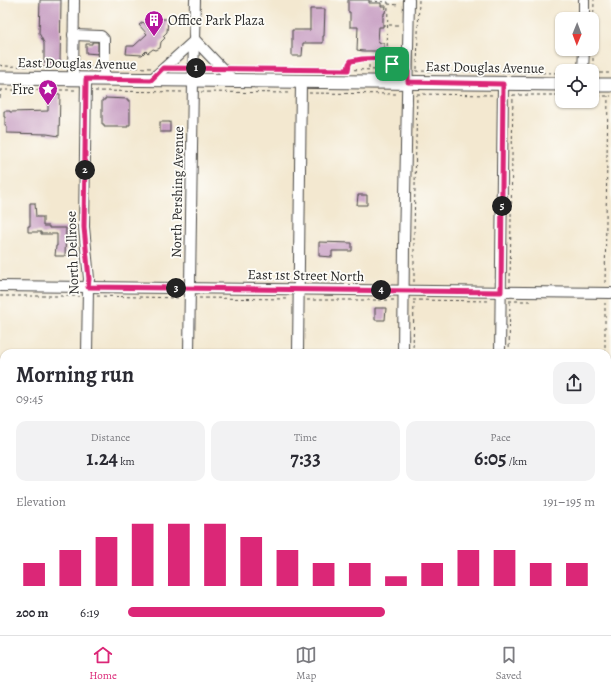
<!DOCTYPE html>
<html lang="en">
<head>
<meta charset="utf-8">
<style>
  :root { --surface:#fff; --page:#f2f2f3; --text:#2b2b33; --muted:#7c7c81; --line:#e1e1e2; --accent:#db2777 }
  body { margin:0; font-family:Alegreya,serif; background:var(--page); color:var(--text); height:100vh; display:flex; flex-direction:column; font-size:15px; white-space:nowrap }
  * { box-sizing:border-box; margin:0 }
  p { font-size:13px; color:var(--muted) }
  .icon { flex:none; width:22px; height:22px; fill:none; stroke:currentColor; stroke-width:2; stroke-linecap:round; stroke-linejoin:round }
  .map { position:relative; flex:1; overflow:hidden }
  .panel { position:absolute; left:0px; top:349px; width:611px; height:286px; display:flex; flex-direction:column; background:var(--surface); border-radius:12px 12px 0 0; box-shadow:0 1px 3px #0004 }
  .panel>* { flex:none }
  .needle { width:26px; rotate:181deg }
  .tools { position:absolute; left:555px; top:12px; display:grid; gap:8px }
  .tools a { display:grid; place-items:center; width:44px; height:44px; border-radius:8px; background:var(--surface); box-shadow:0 1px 3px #0004; font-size:20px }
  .pin { position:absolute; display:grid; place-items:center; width:34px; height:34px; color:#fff; margin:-17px; border-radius:8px; box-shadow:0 2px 6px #0006 }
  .km { position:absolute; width:20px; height:20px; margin:-10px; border-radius:50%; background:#222; color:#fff; font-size:11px; line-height:20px; text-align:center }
  .round { display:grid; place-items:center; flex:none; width:42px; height:42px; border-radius:12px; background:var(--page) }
  .head { display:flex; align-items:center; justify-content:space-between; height:68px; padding:0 16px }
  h1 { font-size:22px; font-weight:600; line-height:30px }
  .metrics { display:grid; grid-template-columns:repeat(3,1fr); gap:6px; height:68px; padding:4px 16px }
  .metrics div { display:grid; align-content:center; border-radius:10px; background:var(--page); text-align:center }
  .metrics b { font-size:20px; font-weight:600 }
  .metrics small { font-size:11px; font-weight:400 }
  .metrics p { font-size:11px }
  .chart { height:112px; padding:8px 16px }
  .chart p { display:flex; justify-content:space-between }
  .chart svg { width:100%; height:72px; margin-top:4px; stroke:var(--accent); stroke-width:6 }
  ul { padding:0 16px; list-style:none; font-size:13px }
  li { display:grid; grid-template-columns:64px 48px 1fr; align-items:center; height:30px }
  li i { height:10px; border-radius:5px; background:var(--accent) }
  .tabs { display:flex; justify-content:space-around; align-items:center; height:56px; border-top:1px solid var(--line); background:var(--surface); font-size:11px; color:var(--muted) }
  .tabs a { display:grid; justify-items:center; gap:2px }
  .tabs .active { color:var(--accent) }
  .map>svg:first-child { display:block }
  .building { fill:#c69bc1 }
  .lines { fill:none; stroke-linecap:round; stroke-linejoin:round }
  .minor-casing { stroke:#494744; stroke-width:12 }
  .major-casing { stroke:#494744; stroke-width:15 }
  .path { stroke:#494744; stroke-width:1; stroke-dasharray:3 3; stroke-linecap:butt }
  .minor { stroke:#fff; stroke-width:10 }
  .major { stroke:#fff; stroke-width:13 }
  .route-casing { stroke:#fff; stroke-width:8 }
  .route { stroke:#db2777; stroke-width:5 }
  .labels { text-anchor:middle; stroke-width:3.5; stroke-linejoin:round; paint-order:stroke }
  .poi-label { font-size:14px; fill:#2b2b2b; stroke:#fdfcf7; text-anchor:start }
  .street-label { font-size:14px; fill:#2b2b2b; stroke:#fdfcf7 }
</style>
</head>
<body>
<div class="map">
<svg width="611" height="635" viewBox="0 0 611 635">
  <rect width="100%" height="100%" fill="#fdfcf7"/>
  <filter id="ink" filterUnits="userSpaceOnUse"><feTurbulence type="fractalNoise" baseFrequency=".025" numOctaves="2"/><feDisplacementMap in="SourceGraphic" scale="8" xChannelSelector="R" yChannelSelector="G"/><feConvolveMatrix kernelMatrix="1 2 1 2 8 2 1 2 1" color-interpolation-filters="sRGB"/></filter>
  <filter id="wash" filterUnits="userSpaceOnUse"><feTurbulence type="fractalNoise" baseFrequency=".012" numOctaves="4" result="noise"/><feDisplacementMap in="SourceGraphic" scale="16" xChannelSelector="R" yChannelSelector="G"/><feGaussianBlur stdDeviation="0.9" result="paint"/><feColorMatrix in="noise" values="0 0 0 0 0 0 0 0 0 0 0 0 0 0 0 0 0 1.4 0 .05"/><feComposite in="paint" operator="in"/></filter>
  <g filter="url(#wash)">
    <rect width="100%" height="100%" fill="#f3e8d0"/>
    <g id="blocks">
      <g class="building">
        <polygon points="40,0 61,0 60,64 44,63 44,43 39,33"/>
        <polygon points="348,0 369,0 369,3 381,3 381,6 386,6 385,13 384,13 384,16 383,16 383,27 379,27 378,42 380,42 380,43 384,43 384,50 380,49 380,51 363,51 357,50 358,27 350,27 350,12 348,12"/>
        <polygon points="310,9 325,9 324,36 323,36 323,43 303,43 302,56 292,56 292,30 310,30"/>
        <polygon points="159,19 168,19 167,32 163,36 165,38 161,42 160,48 156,50 153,49 148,53 146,51 142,55 126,54 127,46 134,46 147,34 139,25 143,22 151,30 159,24"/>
        <polygon points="92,42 98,42 98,54 86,53 86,44 92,44"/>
        <polygon points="48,93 60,94 59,136 47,134 7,133 7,127 5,126 5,117 4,117 4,111 10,111 10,112 48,111"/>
        <polygon points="105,98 128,99 128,101 130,101 130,125 128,125 128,127 104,127 104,124 102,124 102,100 105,100"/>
        <rect x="160" y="122" width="10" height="10"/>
        <polygon points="358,195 367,195 367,205 357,205"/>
        <polygon points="30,203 35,203 36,217 43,217 43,226 49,226 49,228 66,228 65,256 55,256 56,246 57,246 57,234 41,234 41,232 28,232 28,226 30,226"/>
        <polygon points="319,242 352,243 352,251 332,251 332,257 319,256"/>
        <polygon points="375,308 386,308 385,320 375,320"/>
      </g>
    </g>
  </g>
  <g filter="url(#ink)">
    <use href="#blocks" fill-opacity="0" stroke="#494744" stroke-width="1"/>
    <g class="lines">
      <g class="minor-casing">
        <g id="minor">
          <polyline points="584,19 584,0"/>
          <polyline points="73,35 101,36 104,39 104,79"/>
          <polyline points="583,71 584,49"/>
          <polyline points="73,79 74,0"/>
          <polyline points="86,79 84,227 89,279 88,287 87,353"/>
          <polyline points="151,80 195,40 234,81"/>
          <polyline points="0,286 611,293"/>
          <polyline points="189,353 193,80 195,0"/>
          <polyline points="298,353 301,81"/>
          <polyline points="403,353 404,245 409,0"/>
          <polyline points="500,353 503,84"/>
          <polyline points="0,493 4,493"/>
          <polyline points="0,519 4,519"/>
          <polyline points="607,607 611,385"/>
          <polyline points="83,635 83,631"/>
          <polyline points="186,635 186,631"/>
          <polyline points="293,635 293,631"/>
          <polyline points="400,635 400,631"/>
          <polyline points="504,635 504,631"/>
          <polyline points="607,635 607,631"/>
        </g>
      </g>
      <g class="major-casing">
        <g id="major">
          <polyline points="0,78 562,84"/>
          <polyline points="592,85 611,85"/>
        </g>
      </g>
      <g class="path">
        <polyline points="369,1 388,2 387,58 392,64 399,69"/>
        <polyline points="388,4 399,5"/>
        <polyline points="383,25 399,25"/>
        <polyline points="593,49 594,0"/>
        <polyline points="369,59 369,70"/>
        <polyline points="0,65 3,66 65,67"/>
        <polyline points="82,67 95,67"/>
        <polyline points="112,67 151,68"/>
        <polyline points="176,68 185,68"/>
        <polyline points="202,68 211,69"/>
        <polyline points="234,69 399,70"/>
        <polyline points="348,69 349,64 351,61 362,59 386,58"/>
        <polyline points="417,69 419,0"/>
        <polyline points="416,71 562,73"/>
        <polyline points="593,73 593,52"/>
        <polyline points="594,73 611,73"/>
        <polyline points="0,90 77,90"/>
        <polyline points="95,91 183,92"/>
        <polyline points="201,92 291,93"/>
        <polyline points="309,93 397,94"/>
        <polyline points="417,94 493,95"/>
        <polyline points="513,95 562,95"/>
        <polyline points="592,96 611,96"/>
        <polyline points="0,98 1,88"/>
        <polyline points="414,282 414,233 417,95"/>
        <polyline points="510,282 513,95"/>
        <polyline points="605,283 608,96"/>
        <polyline points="0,296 79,296"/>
        <polyline points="97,296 181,298"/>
        <polyline points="199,298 289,299"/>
        <polyline points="307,300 395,300"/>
        <polyline points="413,300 491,301"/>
        <polyline points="509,301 531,301"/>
        <polyline points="413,353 414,301"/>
        <polyline points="509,353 510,301"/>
        <polyline points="605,353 605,303"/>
        <polyline points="0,502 4,503"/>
        <polyline points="513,635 513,631"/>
      </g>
      <use href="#minor" class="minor"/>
      <use href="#major" class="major"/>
    </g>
  </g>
  <g class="lines" filter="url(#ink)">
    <g class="route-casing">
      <path id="route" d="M387,58c6,8 11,12 21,12v12l95,2 -2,208 -413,-5 1,-8 -5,-52 2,-148 65,1 12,-12 185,2 1,-6 2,-3 11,-2z"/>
    </g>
    <use href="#route" class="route"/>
  </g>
  <defs>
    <g id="building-pin" transform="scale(1)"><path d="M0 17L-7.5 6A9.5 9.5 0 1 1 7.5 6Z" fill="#b5179e" stroke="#fdfcf7"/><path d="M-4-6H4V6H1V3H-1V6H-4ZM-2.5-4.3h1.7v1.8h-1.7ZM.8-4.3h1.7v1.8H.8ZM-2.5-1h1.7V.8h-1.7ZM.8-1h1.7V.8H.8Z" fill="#fff"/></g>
    <g id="sight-pin" transform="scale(1)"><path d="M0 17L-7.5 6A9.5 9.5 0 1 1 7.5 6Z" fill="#b5179e" stroke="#fdfcf7"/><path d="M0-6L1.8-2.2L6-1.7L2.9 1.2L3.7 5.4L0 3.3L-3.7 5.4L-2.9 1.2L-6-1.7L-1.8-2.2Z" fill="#fff"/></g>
  </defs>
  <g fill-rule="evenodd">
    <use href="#building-pin" x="154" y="20"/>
    <use href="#sight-pin" x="48" y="89"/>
  </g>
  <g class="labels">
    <g class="poi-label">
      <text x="168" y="25">Office Park Plaza</text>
      <text x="34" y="94" text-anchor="end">Fire</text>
    </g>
    <g class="street-label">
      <text transform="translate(77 63) rotate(1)" y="5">East Douglas Avenue</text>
      <text transform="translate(485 67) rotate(1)" y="5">East Douglas Avenue</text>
      <text transform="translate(177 192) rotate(-89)" y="5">North Pershing Avenue</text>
      <text transform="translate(72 253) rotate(-92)" y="5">North Dellrose</text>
      <text transform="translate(306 275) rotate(1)" y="5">East 1st Street North</text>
    </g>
  </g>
</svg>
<div class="tools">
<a><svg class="needle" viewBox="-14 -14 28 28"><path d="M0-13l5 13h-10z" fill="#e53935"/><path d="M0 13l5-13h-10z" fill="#7c7c81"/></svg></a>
<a><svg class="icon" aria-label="locate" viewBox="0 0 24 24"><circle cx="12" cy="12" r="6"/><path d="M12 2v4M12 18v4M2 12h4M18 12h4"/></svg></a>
</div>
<div class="pin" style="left:392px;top:64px;background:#1e9e55"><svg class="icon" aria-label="arrive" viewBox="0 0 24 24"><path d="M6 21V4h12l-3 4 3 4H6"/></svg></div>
<b class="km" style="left:196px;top:68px">1</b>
<b class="km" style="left:85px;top:170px">2</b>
<b class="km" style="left:176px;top:288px">3</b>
<b class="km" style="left:381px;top:290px">4</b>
<b class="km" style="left:502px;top:206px">5</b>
<section class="panel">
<div class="head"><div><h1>Morning run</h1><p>09:45</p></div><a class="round"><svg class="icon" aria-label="share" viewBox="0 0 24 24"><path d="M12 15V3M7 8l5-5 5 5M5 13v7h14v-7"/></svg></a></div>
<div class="metrics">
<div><p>Distance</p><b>1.24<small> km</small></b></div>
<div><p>Time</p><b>7:33</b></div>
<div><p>Pace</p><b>6:05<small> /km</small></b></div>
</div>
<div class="chart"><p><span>Elevation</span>191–195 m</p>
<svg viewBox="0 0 160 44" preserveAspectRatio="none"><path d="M5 44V30M15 44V22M25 44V14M35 44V6M45 44V6M55 44V6M65 44V14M75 44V22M85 44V30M95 44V30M105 44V38M115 44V30M125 44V22M135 44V22M145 44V30M155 44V30"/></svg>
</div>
<ul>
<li><b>200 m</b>6:19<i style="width:55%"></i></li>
</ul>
</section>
</div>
<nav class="tabs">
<a class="active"><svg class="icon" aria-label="home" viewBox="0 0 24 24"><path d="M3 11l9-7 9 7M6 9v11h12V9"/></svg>Home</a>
<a><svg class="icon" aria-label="map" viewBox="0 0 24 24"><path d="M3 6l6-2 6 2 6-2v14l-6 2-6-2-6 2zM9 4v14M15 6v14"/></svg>Map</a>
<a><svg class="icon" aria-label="saved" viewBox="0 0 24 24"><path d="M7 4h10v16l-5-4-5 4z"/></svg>Saved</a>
</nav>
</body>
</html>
